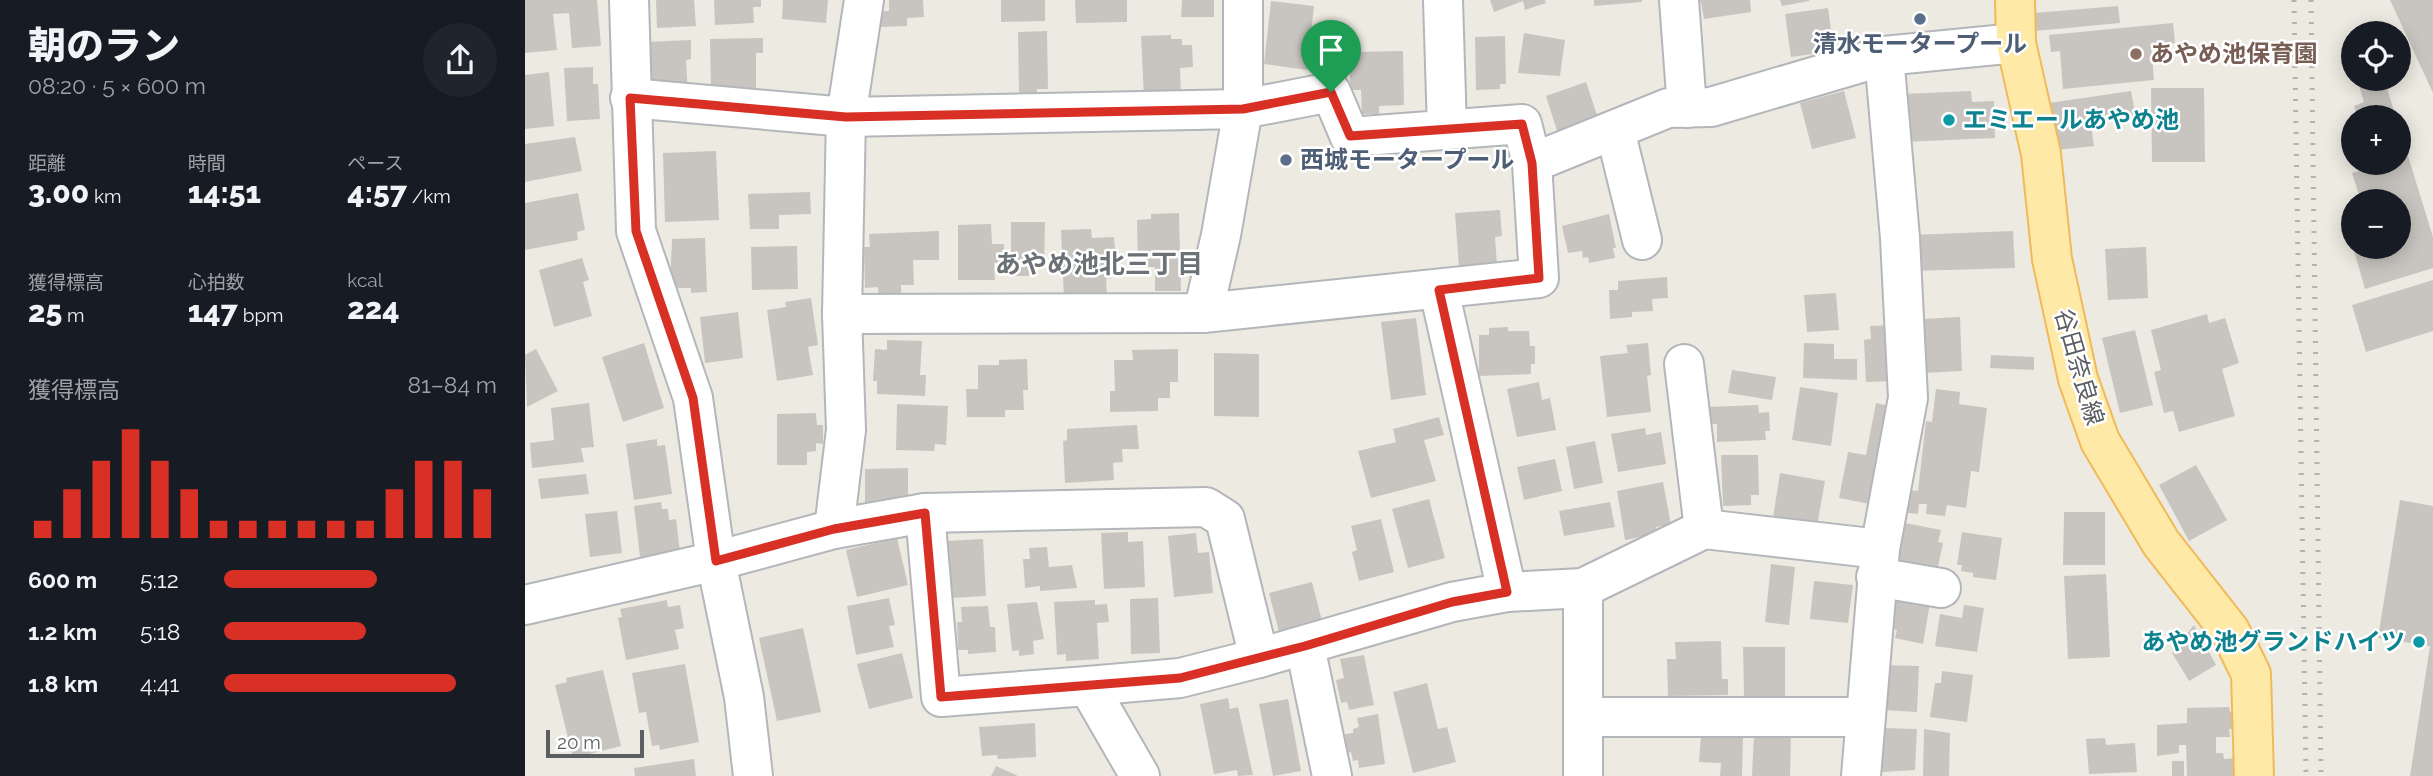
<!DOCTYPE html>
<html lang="ja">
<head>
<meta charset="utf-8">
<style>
  :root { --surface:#171b24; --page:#20242c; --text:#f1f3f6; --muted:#9ea1a6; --accent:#d93025 }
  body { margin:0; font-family:Raleway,"Noto Sans JP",sans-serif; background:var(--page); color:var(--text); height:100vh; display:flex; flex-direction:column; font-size:26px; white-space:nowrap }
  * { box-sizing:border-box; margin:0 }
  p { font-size:23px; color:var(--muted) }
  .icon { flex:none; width:38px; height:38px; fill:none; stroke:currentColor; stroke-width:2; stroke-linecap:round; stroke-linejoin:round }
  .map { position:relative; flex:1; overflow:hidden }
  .drawer { display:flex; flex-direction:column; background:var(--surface); width:525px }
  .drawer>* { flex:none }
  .controls { position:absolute; left:1816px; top:21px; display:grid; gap:14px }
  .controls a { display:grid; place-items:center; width:70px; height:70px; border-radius:50%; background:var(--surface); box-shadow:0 4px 18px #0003; font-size:35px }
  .scale { position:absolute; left:21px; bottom:18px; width:98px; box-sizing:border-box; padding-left:7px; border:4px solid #5b5f63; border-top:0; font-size:19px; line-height:24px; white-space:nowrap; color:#5b5f63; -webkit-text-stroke:5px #fff; paint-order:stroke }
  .pin { position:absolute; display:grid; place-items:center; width:60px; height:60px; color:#fff; margin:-72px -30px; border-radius:50% 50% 50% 0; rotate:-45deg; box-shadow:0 0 7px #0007 }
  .pin .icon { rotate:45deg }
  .round { display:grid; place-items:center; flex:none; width:74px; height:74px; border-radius:37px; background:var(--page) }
  .overview { display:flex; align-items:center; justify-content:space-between; height:119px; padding:0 28px }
  h1 { font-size:38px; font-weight:800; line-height:52px }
  .metrics { display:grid; grid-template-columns:repeat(3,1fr); gap:10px; height:119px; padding:7px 28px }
  .metrics div { display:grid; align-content:center }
  .metrics b { font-size:30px; font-weight:800 }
  .metrics small { font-size:19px; font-weight:400 }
  .metrics p { font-size:19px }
  .chart { height:196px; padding:14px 28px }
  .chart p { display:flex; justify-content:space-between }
  .chart svg { width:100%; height:126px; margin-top:7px; stroke:var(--accent); stroke-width:6 }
  ul { padding:0 28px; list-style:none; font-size:23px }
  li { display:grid; grid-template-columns:112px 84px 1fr; align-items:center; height:52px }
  li i { height:18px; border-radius:9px; background:var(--accent) }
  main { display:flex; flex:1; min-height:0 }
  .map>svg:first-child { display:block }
  .building { fill:#c8c5c0 }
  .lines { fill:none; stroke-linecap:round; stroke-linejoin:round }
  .minor-casing { stroke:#b3b6ba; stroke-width:42 }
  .major-casing { stroke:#f0ba59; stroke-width:42 }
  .minor { stroke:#fff; stroke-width:38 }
  .major { stroke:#fee9a7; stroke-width:38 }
  .rail { stroke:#b1b2b3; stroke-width:5; stroke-dasharray:2 9; stroke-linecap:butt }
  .route-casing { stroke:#fff; stroke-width:14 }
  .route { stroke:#d93025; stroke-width:9 }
  .service-dot { fill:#5c6f8a; stroke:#fff; stroke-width:2.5 }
  .education-dot { fill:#8d6e63; stroke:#fff; stroke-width:2.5 }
  .culture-dot { fill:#0f9aa8; stroke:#fff; stroke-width:2.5 }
  .labels { text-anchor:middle; stroke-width:5; stroke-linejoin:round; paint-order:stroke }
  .service-label { font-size:24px; font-weight:bold; fill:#4e5e75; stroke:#fff }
  .education-label { font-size:24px; font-weight:bold; fill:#785e54; stroke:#fff; text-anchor:start }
  .culture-label { font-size:24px; font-weight:bold; fill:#0d838f; stroke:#fff; text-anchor:start }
  .street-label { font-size:24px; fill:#5b5f63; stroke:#fff }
  .neighbourhood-label { font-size:26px; font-weight:bold; fill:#6c7175; stroke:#fff }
</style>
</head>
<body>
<main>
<section class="drawer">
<div class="overview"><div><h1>朝のラン</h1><p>08:20 · 5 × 600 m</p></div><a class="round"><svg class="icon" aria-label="share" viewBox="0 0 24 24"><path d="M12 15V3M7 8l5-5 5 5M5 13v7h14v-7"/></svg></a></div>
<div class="metrics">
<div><p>距離</p><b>3.00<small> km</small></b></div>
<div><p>時間</p><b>14:51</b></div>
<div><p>ペース</p><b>4:57<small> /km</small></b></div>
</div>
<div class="metrics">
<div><p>獲得標高</p><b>25<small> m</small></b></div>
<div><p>心拍数</p><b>147<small> bpm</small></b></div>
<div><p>kcal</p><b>224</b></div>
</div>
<div class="chart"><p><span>獲得標高</span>81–84 m</p>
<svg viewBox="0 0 160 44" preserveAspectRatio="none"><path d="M5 44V38M15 44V27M25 44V17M35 44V6M45 44V17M55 44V27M65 44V38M75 44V38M85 44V38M95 44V38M105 44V38M115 44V38M125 44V27M135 44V17M145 44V17M155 44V27"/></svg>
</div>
<ul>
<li><b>600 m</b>5:12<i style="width:56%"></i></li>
<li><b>1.2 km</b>5:18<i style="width:52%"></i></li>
<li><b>1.8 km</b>4:41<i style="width:85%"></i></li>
</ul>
</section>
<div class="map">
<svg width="1908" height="776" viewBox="0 0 1908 776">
  <rect width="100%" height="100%" fill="#edeae2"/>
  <g class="building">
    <polygon points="0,0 72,0 76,46 47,48 44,13 28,14 32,50 0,53"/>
    <polygon points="131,0 169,0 171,26 132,28"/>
    <polygon points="189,0 236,0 236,7 228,7 229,23 190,25"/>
    <polygon points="258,0 303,0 301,23 257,19"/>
    <polygon points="364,0 398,0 399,17 382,18 382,26 356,27 356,11 364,11"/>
    <polygon points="476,0 520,0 520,21 476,22"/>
    <polygon points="550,0 602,0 602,22 551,23"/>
    <polygon points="657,0 689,0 689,17 656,17"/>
    <polygon points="965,0 1020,0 1021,3 1000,10 998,1 969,12"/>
    <polygon points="1069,0 1117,0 1117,2 1069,6"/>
    <polygon points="1166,0 1225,0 1226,12 1179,19 1176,2 1167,4"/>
    <polygon points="1255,0 1284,0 1284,1 1257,6"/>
    <polygon points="1865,0 1908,0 1908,93"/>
    <polygon points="746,1 789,6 782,70 739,64"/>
    <polygon points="1593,6 1595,23 1510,31 1509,13"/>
    <polygon points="1303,8 1309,51 1266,57 1260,14"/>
    <polygon points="1648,23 1650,43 1626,45 1629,80 1538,89 1535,51 1526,52 1524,35"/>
    <polygon points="522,31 523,89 512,89 512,94 494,94 493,32"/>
    <polygon points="999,33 1040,40 1035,76 993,73"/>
    <polygon points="646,35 646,39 657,39 657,45 667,45 668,67 655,68 656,96 619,98 616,36"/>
    <polygon points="980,36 981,84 975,84 975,89 951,90 950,37"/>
    <polygon points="238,38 238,53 231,53 231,90 186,91 185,39"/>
    <polygon points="166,40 166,59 161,60 163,96 126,97 121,42"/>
    <polygon points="878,51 879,105 854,106 854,114 837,114 836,90 825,90 825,52"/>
    <polygon points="68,67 68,84 73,84 75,119 42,121 39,68"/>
    <polygon points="24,72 29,126 0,129 0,75"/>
    <polygon points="1832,79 1859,79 1871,117 1833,117 1829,106 1839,102"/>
    <polygon points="1061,82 1074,121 1033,134 1021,96"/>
    <polygon points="1626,88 1679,88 1680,162 1627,162"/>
    <polygon points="1319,91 1331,138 1287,149 1275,103"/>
    <polygon points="1446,91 1447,102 1469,101 1470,138 1379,142 1377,94"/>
    <polygon points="1606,91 1611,118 1566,125 1569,146 1532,150 1524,103"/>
    <polygon points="1875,130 1908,237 1908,268 1840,289 1826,240 1829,239 1829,247 1874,247 1874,201 1836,201 1827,173 1834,171 1831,163 1874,163"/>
    <polygon points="50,137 57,171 0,182 0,144"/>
    <polygon points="191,151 194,220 140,222 138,153"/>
    <polygon points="285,192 286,214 254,215 254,229 225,229 223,194"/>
    <polygon points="53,193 60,230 52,232 53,240 0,250 0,203"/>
    <polygon points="975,210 977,236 970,237 972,265 934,268 930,213"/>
    <polygon points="654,213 656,291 630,291 630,267 613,267 612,220 626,219 626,214"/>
    <polygon points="1084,214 1091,248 1088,248 1090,258 1064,263 1063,257 1058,258 1057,251 1043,253 1037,226"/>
    <polygon points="486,222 520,222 519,268 505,268 504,276 486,276"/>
    <polygon points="466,224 467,244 479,244 479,262 469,263 470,280 433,280 433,225"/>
    <polygon points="566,229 567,238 589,237 591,260 586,260 587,278 581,279 582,297 539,299 536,230"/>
    <polygon points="414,231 414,260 388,260 389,285 376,285 376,297 354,298 353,287 340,288 339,247 345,247 344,234"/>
    <polygon points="1488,231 1490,268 1387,271 1385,235"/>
    <polygon points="180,238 182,292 166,293 166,288 145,288 147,239"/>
    <polygon points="272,246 273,289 227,290 226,247"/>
    <polygon points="1621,247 1623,298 1583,300 1580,249"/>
    <polygon points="57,258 64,280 58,282 67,316 29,327 14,270"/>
    <polygon points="1142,277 1143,298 1127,299 1128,311 1107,312 1107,317 1085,319 1084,290 1093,290 1093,281"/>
    <polygon points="1908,280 1908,331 1841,352 1827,305"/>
    <polygon points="1311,293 1314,330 1282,332 1279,295"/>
    <polygon points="286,298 293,345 283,347 288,375 252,381 242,310 261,307 260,302"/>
    <polygon points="213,312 218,358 180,363 175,317"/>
    <polygon points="1682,314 1684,323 1700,318 1714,363 1697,369 1710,416 1654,432 1648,411 1639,413 1629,372 1636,370 1626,330"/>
    <polygon points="1435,317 1437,371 1399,373 1397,319"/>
    <polygon points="891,318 901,395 866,400 856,322"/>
    <polygon points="1372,325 1373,381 1341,382 1339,340 1346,339 1345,326"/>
    <polygon points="983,327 983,331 1004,331 1005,346 1010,346 1010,364 1006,364 1006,374 954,376 954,335 964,335 964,328"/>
    <polygon points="1610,330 1628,405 1595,413 1577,338"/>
    <polygon points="362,340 397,341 395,375 401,375 400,396 352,394 352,381 348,381 350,349 362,350"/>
    <polygon points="119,343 139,408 98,422 77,357"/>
    <polygon points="1123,343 1126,375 1122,376 1126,412 1082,417 1075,356 1103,353 1101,345"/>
    <polygon points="1279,343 1309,344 1309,359 1332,359 1332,380 1278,378"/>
    <polygon points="11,349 33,391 2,407 0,355"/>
    <polygon points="653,349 653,382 645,382 645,398 633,398 633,411 585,412 585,391 590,391 589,360 608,360 607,350"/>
    <polygon points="689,353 734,354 734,417 689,416"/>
    <polygon points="1466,355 1509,357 1509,370 1465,368"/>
    <polygon points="502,359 503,390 498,390 499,410 480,410 480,417 442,417 441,389 453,389 453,365 474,365 474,360"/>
    <polygon points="1207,370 1251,377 1247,400 1203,393"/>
    <polygon points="1014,382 1017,400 1025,398 1031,430 992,437 982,389"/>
    <polygon points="1275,387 1313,393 1306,446 1267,440"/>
    <polygon points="1411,389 1435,392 1434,404 1462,408 1454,472 1446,471 1441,508 1422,505 1420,516 1401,514 1402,504 1394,504 1393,514 1375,512 1377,489 1393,491 1401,421 1407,422"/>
    <polygon points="64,403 69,447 56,448 59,462 7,468 5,443 29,440 26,408"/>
    <polygon points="1351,403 1369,407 1350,505 1314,498 1323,452 1341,455"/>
    <polygon points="372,404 423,406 421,445 410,444 409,451 371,450"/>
    <polygon points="1233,405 1234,413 1244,412 1245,431 1240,431 1241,440 1192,442 1192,424 1182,424 1182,407"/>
    <polygon points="291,413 292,425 298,425 298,444 291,443 291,451 282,452 282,465 252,465 252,414"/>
    <polygon points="914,417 919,435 899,440 911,481 846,498 833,451 871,442 868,429"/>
    <polygon points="612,425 614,449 597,449 598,462 588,463 589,480 540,483 538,441 542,440 542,429"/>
    <polygon points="1120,428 1121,435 1136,432 1141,464 1093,472 1086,434"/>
    <polygon points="132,439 132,446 140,445 147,494 109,500 101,444"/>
    <polygon points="1070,441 1078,483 1049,489 1041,447"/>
    <polygon points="1196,455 1233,455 1234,495 1226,495 1226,505 1198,506"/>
    <polygon points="1030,459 1037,491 999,500 992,467"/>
    <polygon points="1671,465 1702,520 1664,541 1634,485"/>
    <polygon points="383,468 383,505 340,506 340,469"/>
    <polygon points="1255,473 1300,481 1292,526 1248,518"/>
    <polygon points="61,474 64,494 16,499 13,479"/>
    <polygon points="1138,482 1146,525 1131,527 1131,534 1100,540 1092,491"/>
    <polygon points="904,499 920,558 883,568 867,509"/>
    <polygon points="1875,500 1908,506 1908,776 1885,776 1905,646 1853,638"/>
    <polygon points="136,502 137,509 143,509 144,520 151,519 155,552 115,557 109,506"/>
    <polygon points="1085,502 1090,527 1039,536 1034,511"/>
    <polygon points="92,511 97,553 65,557 60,514"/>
    <polygon points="1539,512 1580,512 1580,565 1538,565"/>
    <polygon points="856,519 869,572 834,581 827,552 832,550 826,526"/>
    <polygon points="1380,523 1416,530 1413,542 1418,543 1412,571 1372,563"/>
    <polygon points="603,532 603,542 618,541 620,587 579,589 576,533"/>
    <polygon points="1437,532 1477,538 1471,580 1448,577 1448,573 1436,571 1437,565 1432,565"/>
    <polygon points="671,533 673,553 684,552 688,593 649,597 643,536"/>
    <polygon points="372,538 383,585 332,597 321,550"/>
    <polygon points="458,539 461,596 427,598 423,541"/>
    <polygon points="522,547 524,567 547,565 552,588 515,591 515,586 500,588 498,559 505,559 504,548"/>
    <polygon points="1246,564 1270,567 1264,625 1240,622"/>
    <polygon points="1581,574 1585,657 1543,659 1539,576"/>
    <polygon points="1289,581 1328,585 1323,623 1285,619"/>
    <polygon points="787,582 797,621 754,632 744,593"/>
    <polygon points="1370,597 1405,603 1398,644 1370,638 1372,630 1364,628"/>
    <polygon points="364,598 370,625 364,626 369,647 331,655 322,606"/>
    <polygon points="633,598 635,653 606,654 605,599"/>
    <polygon points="142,600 143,607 155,605 159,628 150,630 154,649 101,660 93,618 97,617 95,609"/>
    <polygon points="570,600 570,605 582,604 584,622 572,623 574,659 541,661 541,654 532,655 529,602"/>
    <polygon points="512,602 519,639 508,641 509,654 494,656 494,650 487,651 482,604"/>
    <polygon points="1439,605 1459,608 1452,652 1410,646 1415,614 1437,618"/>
    <polygon points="463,606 465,627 470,627 471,652 443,654 443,650 433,650 432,622 437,622 436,607"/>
    <polygon points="1669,625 1691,665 1664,681 1647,653"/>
    <polygon points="278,628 296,712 252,721 234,638"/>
    <polygon points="1196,641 1197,679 1203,679 1203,695 1143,696 1142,659 1151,659 1150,642"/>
    <polygon points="1218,647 1260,647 1260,700 1219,696"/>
    <polygon points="377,653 388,698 344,709 332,664"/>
    <polygon points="839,655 849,705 824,710 822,702 816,703 811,680 819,678 815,659"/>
    <polygon points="160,664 174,742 135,750 134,745 127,746 121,712 114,713 107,673"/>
    <polygon points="1357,665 1394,666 1392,712 1356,710"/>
    <polygon points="78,670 96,746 48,758 30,685 42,682 41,678"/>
    <polygon points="1417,671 1448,675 1442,722 1405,717 1410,683 1416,683"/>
    <polygon points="902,683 913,729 922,727 931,762 888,773 868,692"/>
    <polygon points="703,698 705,709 713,707 728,775 713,776 712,770 689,774 675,704"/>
    <polygon points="763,699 776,771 748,776 734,704"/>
    <polygon points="1704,707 1705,712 1712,711 1712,729 1704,729 1705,737 1691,737 1691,753 1698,753 1699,759 1712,758 1713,776 1662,776 1661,745 1654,745 1654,753 1632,756 1632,725 1662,723 1662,708"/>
    <polygon points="853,714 860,764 834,768 833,760 828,761 826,752 822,753 820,734 828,733 828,729 834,727 832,718"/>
    <polygon points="510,723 511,757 473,759 472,755 457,756 454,727"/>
    <polygon points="1359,728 1392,729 1390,770 1357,772"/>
    <polygon points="1399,729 1425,733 1424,776 1398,776"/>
    <polygon points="1229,734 1266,735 1265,776 1227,776"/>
    <polygon points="1176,736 1218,738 1217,776 1195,776 1196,763 1174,762"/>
    <polygon points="1580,738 1581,745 1610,743 1612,772 1564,774 1561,739"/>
    <polygon points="169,759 171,776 110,776 109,768"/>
    <rect x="1647" y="761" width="12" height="15"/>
    <polygon points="471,766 493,776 466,776"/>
  </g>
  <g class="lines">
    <g class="minor-casing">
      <g id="minor">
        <polyline points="104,0 111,231 168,398 191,561 219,697 228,776"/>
        <polyline points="918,0 922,130"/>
        <polyline points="1154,0 1162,108"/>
        <polyline points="105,98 321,117 718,109 806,92 825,137 997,124 1007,163 1143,108 1186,107 1359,56 1491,43"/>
        <polyline points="1090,130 1117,240"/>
        <polyline points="914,290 982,592"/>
        <polyline points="678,313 696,235 718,109 718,0"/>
        <polyline points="317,314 678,313 1014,278 1007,163"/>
        <polyline points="1159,364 1179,529"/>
        <polyline points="400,513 416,697 563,686"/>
        <polyline points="309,529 321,430 317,314 321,117 339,0"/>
        <polyline points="1351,577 1416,588"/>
        <polyline points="1058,588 1058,776"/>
        <polyline points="0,605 191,561 309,529 400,513 681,507 700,519 734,658 927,602 982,592 1058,588 1179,529 1355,549"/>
        <polyline points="780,646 807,776"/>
        <polyline points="1060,717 1340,717"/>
        <polyline points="615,776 563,686 655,678 734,658"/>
        <polyline points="1336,776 1355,549 1383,398 1375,238 1359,56"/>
      </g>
    </g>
    <g class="major-casing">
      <polyline id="major" points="1490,0 1491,43 1516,154 1527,259 1553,379 1575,441 1636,543 1705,631 1726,674 1729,776"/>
    </g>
    <use href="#minor" class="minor"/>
    <use href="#major" class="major"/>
    <g class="rail">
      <polyline points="1769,0 1781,776"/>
      <polyline points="1786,0 1796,776"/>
    </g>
  </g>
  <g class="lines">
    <g class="route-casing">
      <polygon id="route" points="806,92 825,136 997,124 1007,163 1014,278 914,290 982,592 927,602 780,646 655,678 416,697 400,513 309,529 191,561 168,398 111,231 105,98 321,117 718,109"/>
    </g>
    <use href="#route" class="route"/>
  </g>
  <g class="service-dot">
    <circle cx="1395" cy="19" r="7"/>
    <circle cx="761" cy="160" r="7"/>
  </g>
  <circle class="education-dot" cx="1611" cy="54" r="7"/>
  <g class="culture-dot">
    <circle cx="1424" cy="120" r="7"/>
    <circle cx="1894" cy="642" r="7"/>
  </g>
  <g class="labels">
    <g class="service-label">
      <text x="1395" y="52">清水モータープール</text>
      <text x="775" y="168" text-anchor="start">西城モータープール</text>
    </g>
    <g class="education-label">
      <text x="1625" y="62">あやめ池保育園</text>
    </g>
    <g class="culture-label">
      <text x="1438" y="128">エミエールあやめ池</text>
      <text x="1880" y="650" text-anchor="end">あやめ池グランドハイツ</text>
    </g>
    <g class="street-label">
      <text transform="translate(1554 367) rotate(74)" y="8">谷田奈良線</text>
    </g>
    <g class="neighbourhood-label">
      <text x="574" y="273">あやめ池北三丁目</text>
    </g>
  </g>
</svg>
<div class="controls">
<a><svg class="icon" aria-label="locate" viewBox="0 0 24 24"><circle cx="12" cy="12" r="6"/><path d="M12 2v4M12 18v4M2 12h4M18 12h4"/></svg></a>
<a>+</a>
<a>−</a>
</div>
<div class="scale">20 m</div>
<div class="pin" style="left:806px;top:92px;background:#1e9e55"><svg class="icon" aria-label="arrive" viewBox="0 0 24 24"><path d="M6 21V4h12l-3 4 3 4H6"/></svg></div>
</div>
</main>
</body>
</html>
